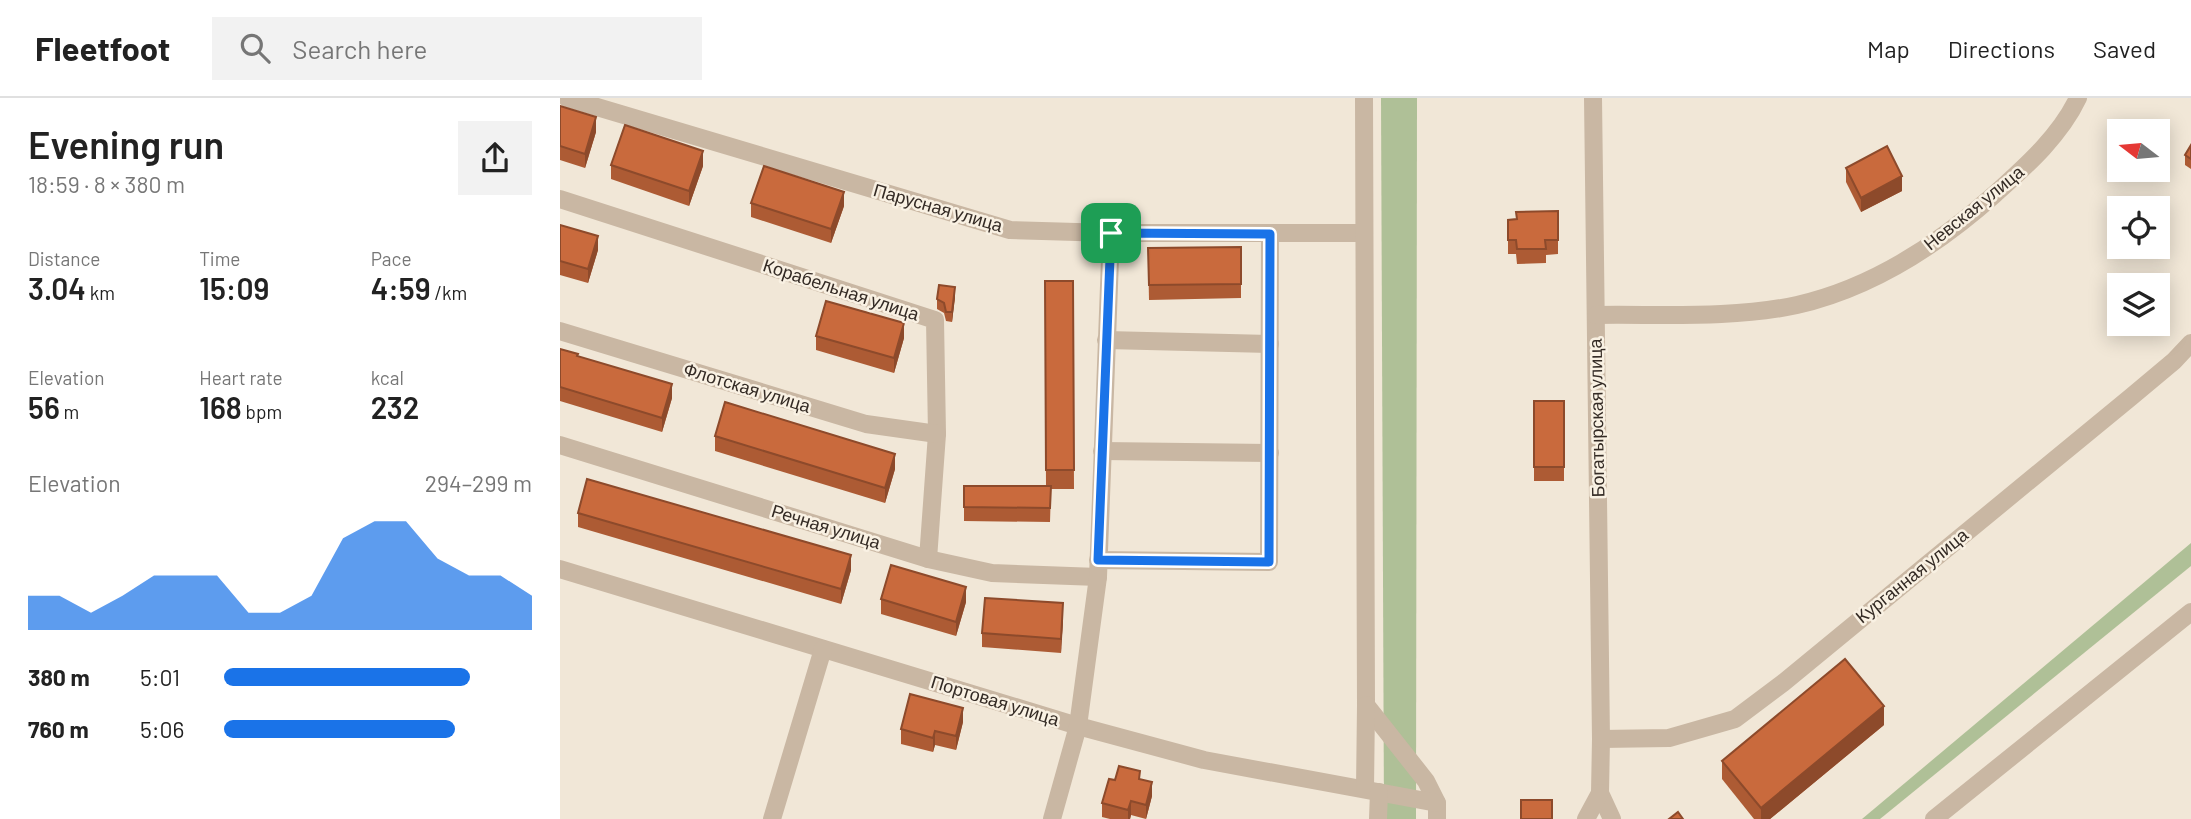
<!DOCTYPE html>
<html lang="en">
<head>
<meta charset="utf-8">
<style>
  :root { --surface:#fff; --page:#f2f2f2; --text:#222; --muted:#767676; --line:#e0e0e0; --accent:#1a73e8 }
  body { margin:0; font-family:Barlow,sans-serif; background:var(--page); color:var(--text); height:100vh; display:flex; flex-direction:column; font-size:26px; white-space:nowrap }
  * { box-sizing:border-box; margin:0 }
  p { font-size:23px; color:var(--muted) }
  .icon { flex:none; width:38px; height:38px; fill:none; stroke:currentColor; stroke-width:2; stroke-linecap:round; stroke-linejoin:round }
  .map { position:relative; flex:1; overflow:hidden }
  .panel { display:flex; flex-direction:column; background:var(--surface); width:560px }
  .panel>* { flex:none }
  .needle { width:46px; rotate:286deg }
  .buttons { position:absolute; left:1547px; top:21px; display:grid; gap:14px }
  .buttons a { display:grid; place-items:center; width:63px; height:63px; border-radius:0px; background:var(--surface); box-shadow:0 4px 18px #0003; font-size:35px }
  .pin { position:absolute; display:grid; place-items:center; width:60px; height:60px; color:#fff; margin:-30px; border-radius:14px; box-shadow:0 4px 10px #0006 }
  .round { display:grid; place-items:center; flex:none; width:74px; height:74px; border-radius:0px; background:var(--page) }
  .overview { display:flex; align-items:center; justify-content:space-between; height:119px; padding:0 28px }
  h1 { font-size:38px; font-weight:600; line-height:52px }
  .metrics { display:grid; grid-template-columns:repeat(3,1fr); gap:10px; height:119px; padding:7px 28px }
  .metrics div { display:grid; align-content:center }
  .metrics b { font-size:30px; font-weight:600 }
  .metrics small { font-size:19px; font-weight:400 }
  .metrics p { font-size:19px }
  .chart { height:196px; padding:14px 28px }
  .chart p { display:flex; justify-content:space-between }
  .chart svg { width:100%; height:126px; margin-top:7px; fill:var(--accent); opacity:.7 }
  ul { padding:0 28px; list-style:none; font-size:23px }
  li { display:grid; grid-template-columns:112px 84px 1fr; align-items:center; height:52px }
  li i { height:18px; border-radius:9px; background:var(--accent) }
  header { display:flex; align-items:center; gap:42px; box-sizing:border-box; height:98px; padding:0 35px; background:var(--surface); border-bottom:2px solid var(--line) }
  header strong { font-size:33px }
  nav { display:flex; gap:38px; margin-inline-start:auto; font-size:24px }
  .search { width:490px; height:63px; background:var(--page); display:flex; align-items:center; gap:18px; box-sizing:border-box; padding:0 24px; border-radius:0px; color:var(--muted); font-size:26px }
  main { display:flex; flex:1; min-height:0 }
  .map>svg:first-child { display:block }
  .green { fill:#afc097 }
  .lines { fill:none; stroke-linecap:round; stroke-linejoin:round }
  .minor { stroke:#c9b7a3; stroke-width:18 }
  .wall { fill:#ad5b34 }
  .shaded-wall { fill:#8d4a2b }
  .building { fill:#c96a3d; stroke:#8d4a2b; stroke-width:2 }
  .route-casing { stroke:#fff; stroke-width:14 }
  .route { stroke:#1a73e8; stroke-width:9 }
  .labels { text-anchor:middle; stroke-width:5; stroke-linejoin:round; paint-order:stroke }
  .street-label { font-size:18px; fill:#342b25; stroke:#f9f1e3 }
</style>
</head>
<body>
<header>
<strong>Fleetfoot</strong>
<div class="search"><svg class="icon" aria-label="search" viewBox="0 0 24 24"><circle cx="10" cy="10" r="6"/><path d="M15 15l6 6"/></svg>Search here</div>
<nav><a>Map</a><a>Directions</a><a>Saved</a></nav>
</header>
<main>
<section class="panel">
<div class="overview"><div><h1>Evening run</h1><p>18:59 · 8 × 380 m</p></div><a class="round"><svg class="icon" aria-label="share" viewBox="0 0 24 24"><path d="M12 15V3M7 8l5-5 5 5M5 13v7h14v-7"/></svg></a></div>
<div class="metrics">
<div><p>Distance</p><b>3.04<small> km</small></b></div>
<div><p>Time</p><b>15:09</b></div>
<div><p>Pace</p><b>4:59<small> /km</small></b></div>
</div>
<div class="metrics">
<div><p>Elevation</p><b>56<small> m</small></b></div>
<div><p>Heart rate</p><b>168<small> bpm</small></b></div>
<div><p>kcal</p><b>232</b></div>
</div>
<div class="chart"><p><span>Elevation</span>294–299 m</p>
<svg viewBox="0 0 160 44" preserveAspectRatio="none"><path d="M0 44V32L10 32L20 38L30 32L40 25L50 25L60 25L70 38L80 38L90 32L100 12L110 6L120 6L130 19L140 25L150 25L160 32V44z"/></svg>
</div>
<ul>
<li><b>380 m</b>5:01<i style="width:80%"></i></li>
<li><b>760 m</b>5:06<i style="width:75%"></i></li>
</ul>
</section>
<div class="map">
<svg width="1631" height="721" viewBox="0 0 1631 721">
  <rect width="100%" height="100%" fill="#f1e7d7"/>
  <g class="green">
    <polygon points="821,0 857,0 856,721 824,721"/>
    <polygon points="1631,445 1631,468 1320,721 1302,721"/>
  </g>
  <g class="lines">
    <g class="minor">
      <polyline points="7,0 450,132 551,135 804,135"/>
      <polyline points="804,0 806,607 866,683 877,705 877,721"/>
      <polyline points="1033,0 1041,641 1040,695 1052,721"/>
      <polyline points="0,101 375,222 377,336 368,461"/>
      <path d="M1036,217c66,-1 136,4 201,-10 75,-17 142,-61 198,-111 31,-28 65,-58 83,-96"/>
      <polyline points="0,233 306,326 377,336"/>
      <polyline points="546,242 710,246"/>
      <polyline points="0,347 368,461 432,475 538,479"/>
      <polyline points="542,353 710,355"/>
      <polyline points="538,462 709,464 710,136"/>
      <polyline points="0,471 518,628 644,662 877,705"/>
      <polyline points="1041,641 1109,640 1175,621 1223,585 1571,299 1614,263 1631,245"/>
      <polyline points="805,691 806,607"/>
      <polyline points="212,721 263,551"/>
      <polyline points="492,721 518,628 538,479 551,135"/>
      <polyline points="818,721 819,694"/>
      <polyline points="1026,721 1040,695"/>
      <polyline points="1374,721 1631,514"/>
    </g>
  </g>
  <g class="wall">
    <polygon points="0,8 36,34 25,70 0,62"/>
    <polygon points="1631,47 1631,71 1625,67 1625,57"/>
    <polygon points="51,67 143,68 129,108 51,81"/>
    <polygon points="1286,70 1342,93 1301,114 1286,84"/>
    <polygon points="191,105 284,108 271,145 191,119"/>
    <polygon points="998,113 998,156 986,157 986,165 957,166 956,156 948,156 948,122 956,121"/>
    <polygon points="0,127 38,152 28,185 0,177"/>
    <polygon points="681,149 681,200 589,202 588,150"/>
    <polygon points="485,183 513,183 514,391 491,391 490,424 404,423 404,388 486,388"/>
    <polygon points="395,199 392,224 386,223 384,215 377,211 377,201"/>
    <polygon points="256,238 344,240 334,275 256,252"/>
    <polygon points="0,251 112,300 102,334 0,303"/>
    <rect x="974" y="303" width="30" height="80"/>
    <polygon points="155,338 335,371 325,405 155,353"/>
    <polygon points="18,415 291,472 281,506 18,429"/>
    <polygon points="321,501 406,504 396,538 321,516"/>
    <polygon points="503,520 501,555 422,549 422,535"/>
    <polygon points="403,624 396,652 375,647 373,654 341,646 341,631"/>
    <polygon points="1324,627 1210,721 1194,721 1162,681 1162,663"/>
    <polygon points="580,681 592,698 586,721 571,717 570,721 550,721 542,719 542,705 555,682"/>
  </g>
  <g class="shaded-wall">
    <polygon points="36,19 36,34 25,70 25,56"/>
    <polygon points="143,53 143,68 129,108 129,93"/>
    <polygon points="1342,78 1342,93 1301,114 1301,100"/>
    <polygon points="284,94 284,108 271,145 271,131"/>
    <polygon points="38,138 38,152 28,185 28,171"/>
    <polygon points="395,189 395,199 392,224 392,214"/>
    <polygon points="344,225 344,240 334,275 334,260"/>
    <polygon points="112,286 112,300 102,334 102,320"/>
    <polygon points="335,356 335,371 325,405 325,390"/>
    <polygon points="291,457 291,472 281,506 281,491"/>
    <polygon points="406,489 406,504 396,538 396,524"/>
    <polygon points="503,505 503,520 501,555 501,541"/>
    <polygon points="1324,608 1324,627 1210,721 1201,721 1201,710"/>
    <polygon points="403,610 403,624 396,652 396,638"/>
    <polygon points="375,633 375,647 373,654 373,640"/>
    <polygon points="592,684 592,698 586,721 586,707"/>
    <polygon points="571,703 571,717 570,721 568,721 568,712"/>
  </g>
  <g class="building">
    <polygon points="0,8 36,19 25,56 0,48"/>
    <polygon points="65,27 143,53 129,93 51,67"/>
    <polygon points="1631,47 1631,61 1625,57"/>
    <polygon points="1327,48 1342,78 1301,100 1286,70"/>
    <polygon points="204,68 284,94 271,131 191,105"/>
    <polygon points="998,113 998,142 985,142 986,151 957,151 956,142 948,142 948,122 957,121 956,114"/>
    <polygon points="0,127 38,138 28,171 0,163"/>
    <polygon points="681,149 681,186 589,187 588,150"/>
    <polygon points="485,183 513,183 514,372 486,372"/>
    <polygon points="379,187 395,189 392,214 386,214 384,205 377,201"/>
    <polygon points="266,203 344,225 334,260 256,238"/>
    <polygon points="0,251 18,256 17,258 112,286 102,320 0,289"/>
    <rect x="974" y="303" width="30" height="66"/>
    <polygon points="165,304 335,356 325,390 155,338"/>
    <polygon points="27,381 291,457 281,491 18,415"/>
    <polygon points="404,388 491,388 490,410 404,409"/>
    <polygon points="331,467 406,489 396,524 321,501"/>
    <polygon points="425,500 503,505 501,541 422,535"/>
    <polygon points="1285,561 1324,608 1201,710 1162,663"/>
    <polygon points="350,596 403,610 396,638 375,633 373,640 341,631"/>
    <polygon points="559,668 580,673 579,681 592,684 586,707 571,703 568,712 542,705 549,681 555,682"/>
    <rect x="961" y="702" width="31" height="19"/>
    <polygon points="1118,714 1123,721 1109,721"/>
  </g>
  <g class="lines">
    <g class="route-casing">
      <polygon id="route" points="551,135 710,136 709,464 538,462"/>
    </g>
    <use href="#route" class="route"/>
  </g>
  <g class="labels">
    <g class="street-label">
      <text transform="translate(378 110) rotate(16)" y="6">Парусная улица</text>
      <text transform="translate(1414 110) rotate(-39)" y="6">Невская улица</text>
      <text transform="translate(281 192) rotate(18)" y="6">Корабельная улица</text>
      <text transform="translate(187 290) rotate(17)" y="6">Флотская улица</text>
      <text transform="translate(1037 320) rotate(-91)" y="6">Богатырская улица</text>
      <text transform="translate(266 429) rotate(17)" y="6">Речная улица</text>
      <text transform="translate(1352 478) rotate(-39)" y="6">Курганная улица</text>
      <text transform="translate(435 603) rotate(17)" y="6">Портовая улица</text>
    </g>
  </g>
</svg>
<div class="buttons">
<a><svg class="needle" viewBox="-14 -14 28 28"><path d="M0-13l5 13h-10z" fill="#e53935"/><path d="M0 13l5-13h-10z" fill="#767676"/></svg></a>
<a><svg class="icon" aria-label="locate" viewBox="0 0 24 24"><circle cx="12" cy="12" r="6"/><path d="M12 2v4M12 18v4M2 12h4M18 12h4"/></svg></a>
<a><svg class="icon" aria-label="layers" viewBox="0 0 24 24"><path d="M12 4l9 5-9 5-9-5zM3 14l9 5 9-5"/></svg></a>
</div>
<div class="pin" style="left:551px;top:135px;background:#1e9e55"><svg class="icon" aria-label="arrive" viewBox="0 0 24 24"><path d="M6 21V4h12l-3 4 3 4H6"/></svg></div>
</div>
</main>
</body>
</html>
